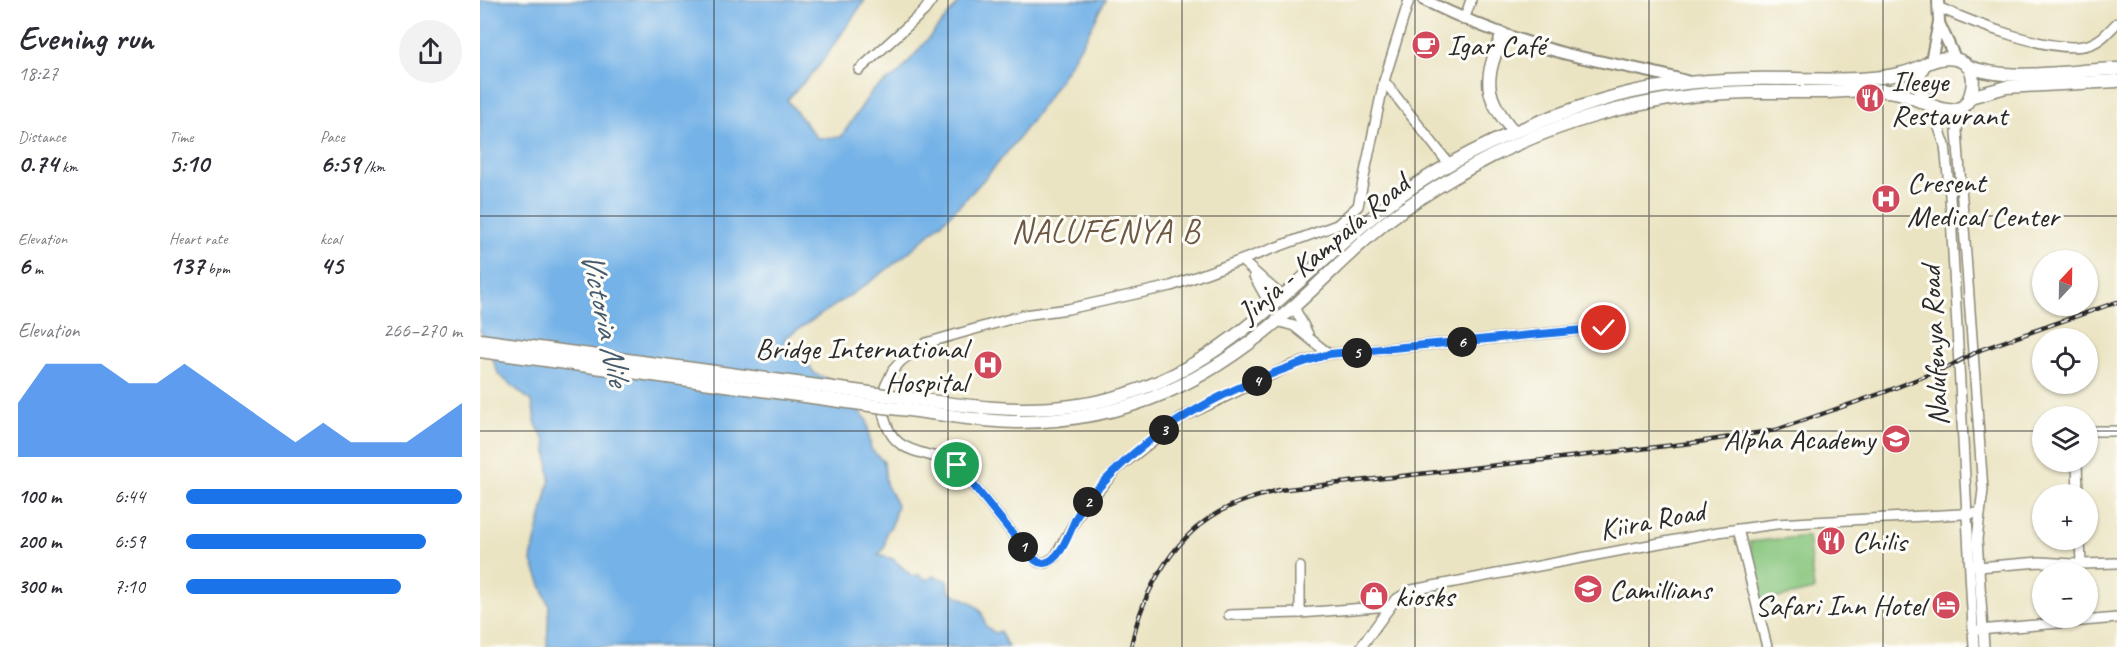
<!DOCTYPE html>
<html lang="en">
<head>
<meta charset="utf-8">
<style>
  :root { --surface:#fff; --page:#f2f2f3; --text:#2b2b33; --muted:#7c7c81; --accent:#1a73e8 }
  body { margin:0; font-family:Caveat,sans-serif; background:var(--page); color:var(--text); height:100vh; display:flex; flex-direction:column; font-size:22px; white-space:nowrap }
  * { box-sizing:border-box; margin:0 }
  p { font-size:20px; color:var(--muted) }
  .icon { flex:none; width:33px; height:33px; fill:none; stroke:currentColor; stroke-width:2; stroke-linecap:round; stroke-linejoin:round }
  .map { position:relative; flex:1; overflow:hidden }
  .details { display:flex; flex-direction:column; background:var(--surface); width:480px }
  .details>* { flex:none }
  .needle { width:39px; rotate:22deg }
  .fabs { position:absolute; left:1552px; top:250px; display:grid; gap:12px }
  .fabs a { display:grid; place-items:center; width:66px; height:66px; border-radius:50%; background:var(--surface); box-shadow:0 2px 4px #0004; font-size:30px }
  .pin { position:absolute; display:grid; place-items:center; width:51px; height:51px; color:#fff; margin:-26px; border:3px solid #fff; border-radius:50%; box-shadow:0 2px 6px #0007 }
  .km { position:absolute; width:30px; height:30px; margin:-15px; border-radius:50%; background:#222; color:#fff; font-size:16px; line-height:30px; text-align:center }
  .round { display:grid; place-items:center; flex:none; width:63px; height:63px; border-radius:32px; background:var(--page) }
  .overview { display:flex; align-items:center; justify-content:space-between; height:102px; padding:0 18px }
  h1 { font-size:33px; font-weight:600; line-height:45px }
  .metrics { display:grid; grid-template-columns:repeat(3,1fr); gap:9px; height:102px; padding:6px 18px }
  .metrics div { display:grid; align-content:center }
  .metrics b { font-size:26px; font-weight:600 }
  .metrics small { font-size:16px; font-weight:400 }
  .metrics p { font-size:16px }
  .chart { height:168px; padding:12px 18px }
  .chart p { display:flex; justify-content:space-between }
  .chart svg { width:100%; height:108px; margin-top:6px; fill:var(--accent); opacity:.7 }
  ul { padding:0 18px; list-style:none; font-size:20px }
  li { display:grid; grid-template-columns:96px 72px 1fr; align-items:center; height:45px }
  li i { height:15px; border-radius:8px; background:var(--accent) }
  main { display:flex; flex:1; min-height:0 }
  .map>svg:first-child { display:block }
  .green { fill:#86c57c; stroke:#587854; stroke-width:1.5 }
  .water { fill:#74b2e7; stroke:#506e89; stroke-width:1.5 }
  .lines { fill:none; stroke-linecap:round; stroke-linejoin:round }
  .minor-casing { stroke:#8b8877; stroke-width:12 }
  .major-casing { stroke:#8b8877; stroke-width:14 }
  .highway-casing { stroke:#8b8877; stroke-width:15 }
  .minor { stroke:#fff; stroke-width:9 }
  .major { stroke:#fff; stroke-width:10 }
  .highway { stroke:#fff; stroke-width:12 }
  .rail-casing { stroke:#2b2b2b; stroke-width:4.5 }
  .rail { stroke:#fdfcf7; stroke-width:2; stroke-dasharray:7; stroke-linecap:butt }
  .highway-bridge-casing { stroke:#8b8877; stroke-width:15; stroke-linecap:butt }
  .highway-bridge { stroke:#fff; stroke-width:12 }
  .route-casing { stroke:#fff; stroke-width:12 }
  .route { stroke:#1a73e8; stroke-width:8 }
  .grid { fill:none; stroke:#2b2b2b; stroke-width:1.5; stroke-opacity:0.55 }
  .labels { text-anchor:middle; stroke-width:6; stroke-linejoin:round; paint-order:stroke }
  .poi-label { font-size:30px; fill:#2b2b2b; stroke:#fdfcf7; text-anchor:start }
  .street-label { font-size:30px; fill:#2b2b2b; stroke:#fdfcf7 }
  .water-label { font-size:32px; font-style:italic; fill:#455a6d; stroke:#fdfcf7 }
  .quarter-label { font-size:33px; letter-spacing:1.5px; fill:#6d5843; stroke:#fdfcf7 }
</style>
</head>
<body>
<main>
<section class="details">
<div class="overview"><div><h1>Evening run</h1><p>18:27</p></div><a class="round"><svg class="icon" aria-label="share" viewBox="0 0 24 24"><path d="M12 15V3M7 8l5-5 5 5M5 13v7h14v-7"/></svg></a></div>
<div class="metrics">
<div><p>Distance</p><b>0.74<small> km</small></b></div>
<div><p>Time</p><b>5:10</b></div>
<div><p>Pace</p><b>6:59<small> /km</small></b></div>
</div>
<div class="metrics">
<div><p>Elevation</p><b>6<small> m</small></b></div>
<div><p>Heart rate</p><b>137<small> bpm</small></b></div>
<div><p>kcal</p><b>45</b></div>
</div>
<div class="chart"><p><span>Elevation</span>266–270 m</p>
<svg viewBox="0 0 160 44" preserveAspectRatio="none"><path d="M0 44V22L10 6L20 6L30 6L40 14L50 14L60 6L70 14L80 22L90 30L100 38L110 30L120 38L130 38L140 38L150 30L160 22V44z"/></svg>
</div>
<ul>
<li><b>100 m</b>6:44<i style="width:100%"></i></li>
<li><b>200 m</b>6:59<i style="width:87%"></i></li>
<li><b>300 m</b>7:10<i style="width:78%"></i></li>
</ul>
</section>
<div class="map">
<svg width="1637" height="647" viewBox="0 0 1637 647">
  <rect width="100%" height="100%" fill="#fdfcf7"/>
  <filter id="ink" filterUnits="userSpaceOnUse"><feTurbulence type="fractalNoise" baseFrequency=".0167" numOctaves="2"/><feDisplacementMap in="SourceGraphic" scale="12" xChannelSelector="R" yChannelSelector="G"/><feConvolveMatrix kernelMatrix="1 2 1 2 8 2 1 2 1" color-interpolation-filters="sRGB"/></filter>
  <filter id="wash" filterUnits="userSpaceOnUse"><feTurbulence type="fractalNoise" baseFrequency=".008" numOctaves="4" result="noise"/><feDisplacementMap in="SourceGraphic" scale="24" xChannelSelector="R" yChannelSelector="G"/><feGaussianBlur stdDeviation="1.35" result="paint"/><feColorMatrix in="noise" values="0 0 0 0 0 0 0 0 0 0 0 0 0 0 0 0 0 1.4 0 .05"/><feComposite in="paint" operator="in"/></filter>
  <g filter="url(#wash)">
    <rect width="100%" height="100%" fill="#ebe4c3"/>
    <polygon class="green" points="1328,536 1334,590 1281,602 1269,542"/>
    <path class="water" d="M0,0h385l-46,66 -32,34 30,38 24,-1 31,-46 27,-18 62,-73h145c-52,101 -122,193 -212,264 -34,27 -73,50 -109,74l-2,17 25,9 7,10 36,14 6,10 3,14 7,8 4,29 13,13 2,22 11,21 -5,20 -6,8 -1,14 -7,8 15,4 19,17 7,-1 8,5 6,-4 14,4 3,12c16,8 34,13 35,33l10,8 5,-2 8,16h-461l2,-41 -18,-47 19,-80 -4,-37 -10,-17 -4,-23 -33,-27 -19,-46z"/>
  </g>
  <g filter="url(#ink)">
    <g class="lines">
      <g class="minor-casing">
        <g id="minor">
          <path d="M1458,7c33,15 116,48 150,38 12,-3 20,-13 29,-22"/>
          <polyline points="984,20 991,0"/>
          <polyline points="379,70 444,11 452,0"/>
          <polyline points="904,81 969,164"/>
          <polyline points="1452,108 1465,145 1470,196 1494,647"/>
          <polyline points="1480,108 1477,131 1503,490 1497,539 1504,647"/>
          <polyline points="762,261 803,297"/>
          <polyline points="774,276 792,308"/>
          <polyline points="814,307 828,334"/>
          <polyline points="797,321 814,326 849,354"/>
          <polyline points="405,387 413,370 421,361 446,343 544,315 588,309 691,286 857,225 878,206 904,81 929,0"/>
          <path d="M403,411c8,48 42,37 74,54l69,85 12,12 7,1 10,-6 27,-48 36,-41 65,-51 107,-51 39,-12 275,-26"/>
          <polyline points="1608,431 1637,431"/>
          <polyline points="1597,462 1598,495"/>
          <polyline points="1258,529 1287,647"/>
          <polyline points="1601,564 1637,563"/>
          <polyline points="820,567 820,613"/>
          <polyline points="1498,567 1560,562 1593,564"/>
          <polyline points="1594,573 1593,564 1601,564 1600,540"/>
          <polyline points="749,615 820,613 910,606"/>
          <polyline points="1499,630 1637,618"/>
          <polyline points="881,647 915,600 932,590 1238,532 1296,524 1500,513"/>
        </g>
      </g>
      <g class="major-casing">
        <g id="major">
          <path d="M944,0c45,22 90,40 139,53 42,11 85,16 126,29"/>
          <polyline points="1459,23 1475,58"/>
          <polyline points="1451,61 1459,22 1458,0"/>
        </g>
      </g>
      <g class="highway-casing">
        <g id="highway">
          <path d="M1023,34c-19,45 -21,60 11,98"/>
          <path d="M1487,66c41,17 104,4 150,3"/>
          <polyline points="1490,97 1526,87 1637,81"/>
          <path d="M412,396c60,8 119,18 180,10 139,-18 209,-116 310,-197 64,-50 140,-84 217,-108 48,-15 102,-21 151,-22 47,-2 135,8 174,-14"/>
          <path d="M411,408c42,4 84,14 126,14 113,-1 192,-40 274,-113 34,-30 64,-63 99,-90 20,-15 42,-29 64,-42 88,-53 192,-83 295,-85 26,0 51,0 77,0 22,-1 47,-4 69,0 22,3 66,39 76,1 10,-35 -23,-42 -47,-28 -8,14 -6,25 3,38"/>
        </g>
      </g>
      <use href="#minor" class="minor"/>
      <use href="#major" class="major"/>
      <use href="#highway" class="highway"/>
      <g class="rail-casing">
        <path id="rail" d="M651,647c11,-56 45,-117 100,-141 15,-7 32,-11 48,-16l413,-47 84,-13 109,-38 63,-25 32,-17 137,-48"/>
      </g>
      <use href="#rail" class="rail"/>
      <g class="highway-bridge-casing">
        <g id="highway-bridge">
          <polyline points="0,340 412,396"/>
          <polyline points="0,351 411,408"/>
        </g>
      </g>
      <use href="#highway-bridge" class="highway-bridge"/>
    </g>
  </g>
  <g class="lines" filter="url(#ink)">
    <g class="route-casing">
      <path id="route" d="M477,465l69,85c5,5 10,14 18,13 17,-2 26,-33 33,-47 9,-17 27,-34 41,-48 57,-57 136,-91 211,-114l275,-26"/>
    </g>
    <use href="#route" class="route"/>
  </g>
  <path class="grid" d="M234,0v647M468,0v647M702,0v647M935,0v647M1169,0v647M1403,0v647M0,216h1637M0,431h1563M1608,431h29"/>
  <defs>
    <g id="cafe-disc" transform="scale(1.5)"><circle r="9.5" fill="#d1495b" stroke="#fdfcf7"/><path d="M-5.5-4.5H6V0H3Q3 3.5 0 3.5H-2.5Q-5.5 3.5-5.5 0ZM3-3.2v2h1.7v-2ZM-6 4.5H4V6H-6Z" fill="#fff"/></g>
    <g id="restaurant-disc" transform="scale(1.5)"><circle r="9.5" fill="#d1495b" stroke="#fdfcf7"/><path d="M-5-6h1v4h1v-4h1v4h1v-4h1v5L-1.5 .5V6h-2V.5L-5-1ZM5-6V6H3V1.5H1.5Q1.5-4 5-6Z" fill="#fff"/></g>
    <g id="hospital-disc" transform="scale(1.5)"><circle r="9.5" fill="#d1495b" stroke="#fdfcf7"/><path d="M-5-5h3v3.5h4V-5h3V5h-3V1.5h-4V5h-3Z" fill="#fff"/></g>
    <g id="school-disc" transform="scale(1.5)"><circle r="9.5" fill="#d1495b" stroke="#fdfcf7"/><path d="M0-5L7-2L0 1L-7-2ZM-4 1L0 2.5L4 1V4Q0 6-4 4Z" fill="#fff"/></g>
    <g id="shop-disc" transform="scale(1.5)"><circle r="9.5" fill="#d1495b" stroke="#fdfcf7"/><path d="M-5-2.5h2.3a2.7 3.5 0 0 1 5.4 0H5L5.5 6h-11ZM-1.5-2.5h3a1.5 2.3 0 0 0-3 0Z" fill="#fff"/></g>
    <g id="hotel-disc" transform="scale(1.5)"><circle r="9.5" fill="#d1495b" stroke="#fdfcf7"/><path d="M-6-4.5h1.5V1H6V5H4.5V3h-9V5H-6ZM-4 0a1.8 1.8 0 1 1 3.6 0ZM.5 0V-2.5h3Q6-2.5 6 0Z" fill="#fff"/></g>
  </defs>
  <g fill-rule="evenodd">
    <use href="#cafe-disc" x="946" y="45"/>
    <use href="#restaurant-disc" x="1390" y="98"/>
    <use href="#hospital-disc" x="1406" y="199"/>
    <use href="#hospital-disc" x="508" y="365"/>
    <use href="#school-disc" x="1416" y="439"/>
    <use href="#restaurant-disc" x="1351" y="541"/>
    <use href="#school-disc" x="1108" y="589"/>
    <use href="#shop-disc" x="894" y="596"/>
    <use href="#hotel-disc" x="1466" y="605"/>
  </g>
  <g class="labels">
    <g class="poi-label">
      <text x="967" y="55">Igar Café</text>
      <text x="1411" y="91">Ileeye<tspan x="1411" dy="34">Restaurant</tspan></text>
      <text x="1427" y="192">Cresent<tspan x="1427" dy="34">Medical Center</tspan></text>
      <text x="487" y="358" text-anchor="end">Bridge International<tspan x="487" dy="34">Hospital</tspan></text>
      <text x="1395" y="449" text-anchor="end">Alpha Academy</text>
      <text x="1372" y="551">Chilis</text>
      <text x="1129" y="599">Camillians</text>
      <text x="915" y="606">kiosks</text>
      <text x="1445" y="615" text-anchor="end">Safari Inn Hotel</text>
    </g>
    <g class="street-label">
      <text transform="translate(843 248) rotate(-40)" y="10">Jinja - Kampala Road</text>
      <text transform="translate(1454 346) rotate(-93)" y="10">Nalufenya Road</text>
      <text transform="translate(1172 520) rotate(-11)" y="10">Kiira Road</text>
    </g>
    <g class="water-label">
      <text transform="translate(126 318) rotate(78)" y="11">Victoria Nile</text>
    </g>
    <g class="quarter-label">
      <text x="626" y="242">NALUFENYA B</text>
    </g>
  </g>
</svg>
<div class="fabs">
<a><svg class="needle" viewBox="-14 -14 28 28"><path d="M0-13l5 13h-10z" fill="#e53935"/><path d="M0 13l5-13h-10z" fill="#7c7c81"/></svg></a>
<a><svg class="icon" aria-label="locate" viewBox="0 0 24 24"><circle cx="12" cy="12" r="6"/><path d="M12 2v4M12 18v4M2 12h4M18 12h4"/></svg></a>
<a><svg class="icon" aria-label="layers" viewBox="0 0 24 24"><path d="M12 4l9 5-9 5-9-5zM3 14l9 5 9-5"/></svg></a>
<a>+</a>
<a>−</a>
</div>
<div class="pin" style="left:477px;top:465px;background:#1e9e55"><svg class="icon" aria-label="arrive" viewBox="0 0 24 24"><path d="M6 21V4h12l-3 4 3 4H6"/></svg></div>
<div class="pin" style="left:1124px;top:328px;background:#d93025"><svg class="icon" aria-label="check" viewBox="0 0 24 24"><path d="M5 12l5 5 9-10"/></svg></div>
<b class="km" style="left:543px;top:547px">1</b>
<b class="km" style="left:608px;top:502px">2</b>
<b class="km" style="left:684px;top:430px">3</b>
<b class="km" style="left:777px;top:381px">4</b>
<b class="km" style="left:877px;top:353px">5</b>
<b class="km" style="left:982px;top:342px">6</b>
</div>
</main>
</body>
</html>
